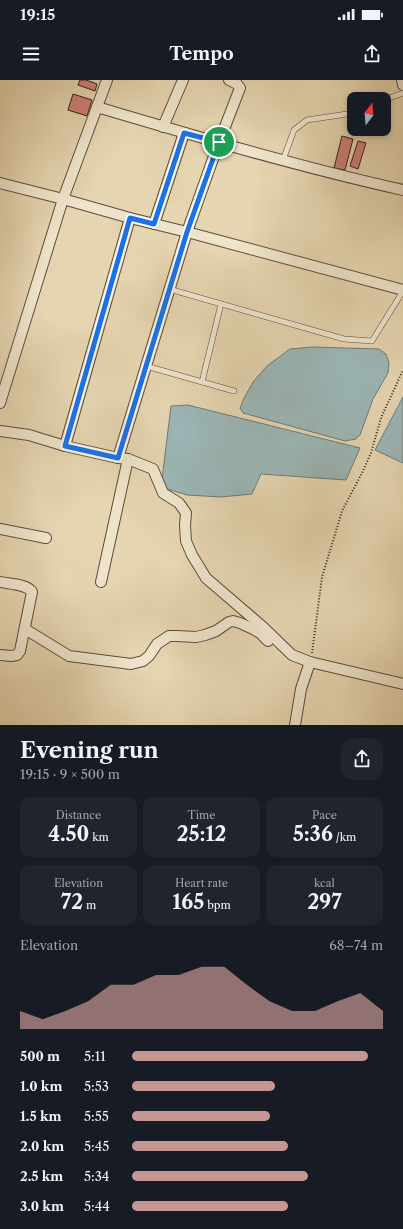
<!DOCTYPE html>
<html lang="en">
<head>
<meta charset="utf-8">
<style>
  :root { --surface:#171b24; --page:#20242c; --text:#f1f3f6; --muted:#9ea1a6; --accent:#c59692 }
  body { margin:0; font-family:"Libre Caslon Text",serif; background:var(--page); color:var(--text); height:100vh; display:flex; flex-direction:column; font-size:15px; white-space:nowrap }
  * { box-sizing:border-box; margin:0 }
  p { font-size:13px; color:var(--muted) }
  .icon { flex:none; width:22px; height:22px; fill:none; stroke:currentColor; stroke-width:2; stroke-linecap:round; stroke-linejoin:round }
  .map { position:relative; height:645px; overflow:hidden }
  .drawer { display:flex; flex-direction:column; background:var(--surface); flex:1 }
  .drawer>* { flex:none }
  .needle { width:26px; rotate:16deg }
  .fabs { position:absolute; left:347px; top:12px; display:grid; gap:8px }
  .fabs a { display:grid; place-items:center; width:44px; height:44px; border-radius:8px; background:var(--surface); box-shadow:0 2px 6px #0003; font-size:20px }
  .pin { position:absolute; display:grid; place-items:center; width:34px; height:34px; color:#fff; margin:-17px; border:2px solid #fff; border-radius:50%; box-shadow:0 1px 4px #0007 }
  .round { display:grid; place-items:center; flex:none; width:42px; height:42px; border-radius:12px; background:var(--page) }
  .summary { display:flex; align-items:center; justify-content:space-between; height:68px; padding:0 20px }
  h1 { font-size:22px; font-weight:700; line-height:30px }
  .metrics { display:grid; grid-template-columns:repeat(3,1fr); gap:6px; height:68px; padding:4px 20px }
  .metrics div { display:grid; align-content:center; border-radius:10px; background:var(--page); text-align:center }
  .metrics b { font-size:20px; font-weight:700 }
  .metrics small { font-size:11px; font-weight:400 }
  .metrics p { font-size:11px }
  .chart { height:112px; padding:8px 20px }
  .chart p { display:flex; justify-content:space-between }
  .chart svg { width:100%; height:72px; margin-top:4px; fill:var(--accent); opacity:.7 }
  ul { padding:0 20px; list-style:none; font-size:13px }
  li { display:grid; grid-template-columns:64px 48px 1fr; align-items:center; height:30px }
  li i { height:10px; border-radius:5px; background:var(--accent) }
  .status { display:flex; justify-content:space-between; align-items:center; height:28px; padding:0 20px; background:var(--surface); direction:ltr }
  .status svg { height:11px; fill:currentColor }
  header { display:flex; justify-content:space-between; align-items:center; height:52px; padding:0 20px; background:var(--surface); font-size:18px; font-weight:700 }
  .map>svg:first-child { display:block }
  .water { fill:#9bb6b7; stroke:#717a76 }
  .building { fill:#ce7f77; stroke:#311f15 }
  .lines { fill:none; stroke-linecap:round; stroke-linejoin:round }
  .service-casing { stroke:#5e4c3c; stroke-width:6 }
  .minor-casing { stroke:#5e4c3c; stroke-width:12 }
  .path { stroke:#311f15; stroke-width:2; stroke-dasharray:1 2; stroke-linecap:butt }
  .service { stroke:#eee4cc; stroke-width:5 }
  .minor { stroke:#eee4cc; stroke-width:10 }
  .route-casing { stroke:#fff; stroke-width:8 }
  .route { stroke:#1a73e8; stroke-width:5 }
</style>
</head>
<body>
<div class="status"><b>19:15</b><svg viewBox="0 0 49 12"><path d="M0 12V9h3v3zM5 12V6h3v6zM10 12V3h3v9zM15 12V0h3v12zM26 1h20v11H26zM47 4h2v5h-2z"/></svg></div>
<header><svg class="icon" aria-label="menu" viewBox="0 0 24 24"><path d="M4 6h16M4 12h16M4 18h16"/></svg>Tempo<svg class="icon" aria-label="share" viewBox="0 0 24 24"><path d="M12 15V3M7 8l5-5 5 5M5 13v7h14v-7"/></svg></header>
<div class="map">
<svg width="403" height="645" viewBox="0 0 403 645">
  <rect width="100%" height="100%" fill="#e5d5b0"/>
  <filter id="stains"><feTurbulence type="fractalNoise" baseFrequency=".005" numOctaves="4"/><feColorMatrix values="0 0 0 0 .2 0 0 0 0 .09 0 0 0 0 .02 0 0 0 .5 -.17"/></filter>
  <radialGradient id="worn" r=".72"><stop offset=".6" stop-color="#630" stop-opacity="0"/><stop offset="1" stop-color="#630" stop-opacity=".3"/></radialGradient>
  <g class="water">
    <polygon points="313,267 379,269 386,274 389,283 388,293 373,319 360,355 356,359 345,361 243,333 240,328 244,318 253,302 267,286 290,269"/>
    <polygon points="403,317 403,383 375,370"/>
    <polygon points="188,325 360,368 346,400 261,394 252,414 221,417 187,415 161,407 171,326"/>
  </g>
  <g class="building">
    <polygon points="80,0 86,0 97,4 95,11 78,5"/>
    <polygon points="73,14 92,20 87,36 68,30"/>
    <polygon points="342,56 353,59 345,90 334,88"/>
    <polygon points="358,61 366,63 358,89 350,86"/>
  </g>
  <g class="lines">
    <g class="service-casing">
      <g id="service">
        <polyline points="384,20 403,13"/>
        <polyline points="283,80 294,50 307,40 354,33"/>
        <polyline points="169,209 344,259 372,261 403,211"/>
        <polyline points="146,286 234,311"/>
        <polyline points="202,302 221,224"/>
      </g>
    </g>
    <g class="minor-casing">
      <g id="minor">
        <polyline points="402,0 403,5"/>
        <polyline points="97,27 107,0"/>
        <polyline points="163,47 183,0"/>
        <polyline points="0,103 63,119 130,138 187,152 403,210"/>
        <polyline points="154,144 184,53"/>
        <path d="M0,323l63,-204 34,-92c101,30 203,60 306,83"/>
        <polyline points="0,351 29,355 65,366 118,378 128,379 153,389 163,413 179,423 186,433 185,445 186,461 192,475 206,498 263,547 292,575 310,582 301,609 295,645"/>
        <polyline points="65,366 130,138"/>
        <polyline points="118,378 187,152 219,62 240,8 237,4 229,0"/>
        <polyline points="0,449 46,458"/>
        <path d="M0,502c9,2 27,2 32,10l-12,59 -3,4 -6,1 -11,-1"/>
        <polyline points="101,502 128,379"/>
        <polyline points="25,549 69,576 131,584 143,581 149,576 157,564 169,556 177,556 196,557 205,555 216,551 229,542 233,541 240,543 253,549 260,553 268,561"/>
        <polyline points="310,582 403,604"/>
      </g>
    </g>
    <polyline class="path" points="312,573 322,497 342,431 363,391 371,373 381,338 403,290"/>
    <use href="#service" class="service"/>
    <use href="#minor" class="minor"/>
  </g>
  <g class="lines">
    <g class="route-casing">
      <polygon id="route" points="184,53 219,62 187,152 118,378 65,366 130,138 154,144"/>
    </g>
    <use href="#route" class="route"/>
  </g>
  <rect width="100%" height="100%" filter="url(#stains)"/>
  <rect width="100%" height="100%" fill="url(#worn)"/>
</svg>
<div class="fabs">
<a><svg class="needle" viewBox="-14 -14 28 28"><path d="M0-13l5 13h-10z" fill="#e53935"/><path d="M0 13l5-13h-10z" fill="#9ea1a6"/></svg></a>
</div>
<div class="pin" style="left:219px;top:62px;background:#1e9e55"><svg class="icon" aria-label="arrive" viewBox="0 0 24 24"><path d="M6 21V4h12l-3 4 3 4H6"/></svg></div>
</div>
<section class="drawer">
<div class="summary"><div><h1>Evening run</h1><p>19:15 · 9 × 500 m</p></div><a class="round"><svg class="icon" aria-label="share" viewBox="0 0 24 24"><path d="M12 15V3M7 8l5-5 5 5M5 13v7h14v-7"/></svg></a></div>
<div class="metrics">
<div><p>Distance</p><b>4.50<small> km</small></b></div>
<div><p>Time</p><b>25:12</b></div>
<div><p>Pace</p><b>5:36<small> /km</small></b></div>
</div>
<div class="metrics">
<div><p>Elevation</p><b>72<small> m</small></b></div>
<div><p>Heart rate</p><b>165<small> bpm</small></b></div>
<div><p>kcal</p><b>297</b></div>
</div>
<div class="chart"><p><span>Elevation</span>68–74 m</p>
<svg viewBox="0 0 160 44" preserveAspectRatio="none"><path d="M0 44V33L10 38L20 33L30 27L40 17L50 17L60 11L70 11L80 6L90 6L100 17L110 27L120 33L130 33L140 27L150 22L160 33V44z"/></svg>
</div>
<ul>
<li><b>500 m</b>5:11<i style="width:94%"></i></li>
<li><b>1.0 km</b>5:53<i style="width:57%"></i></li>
<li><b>1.5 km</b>5:55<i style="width:55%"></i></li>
<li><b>2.0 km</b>5:45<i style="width:62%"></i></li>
<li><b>2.5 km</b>5:34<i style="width:70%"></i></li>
<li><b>3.0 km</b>5:44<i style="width:62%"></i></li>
</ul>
</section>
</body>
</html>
